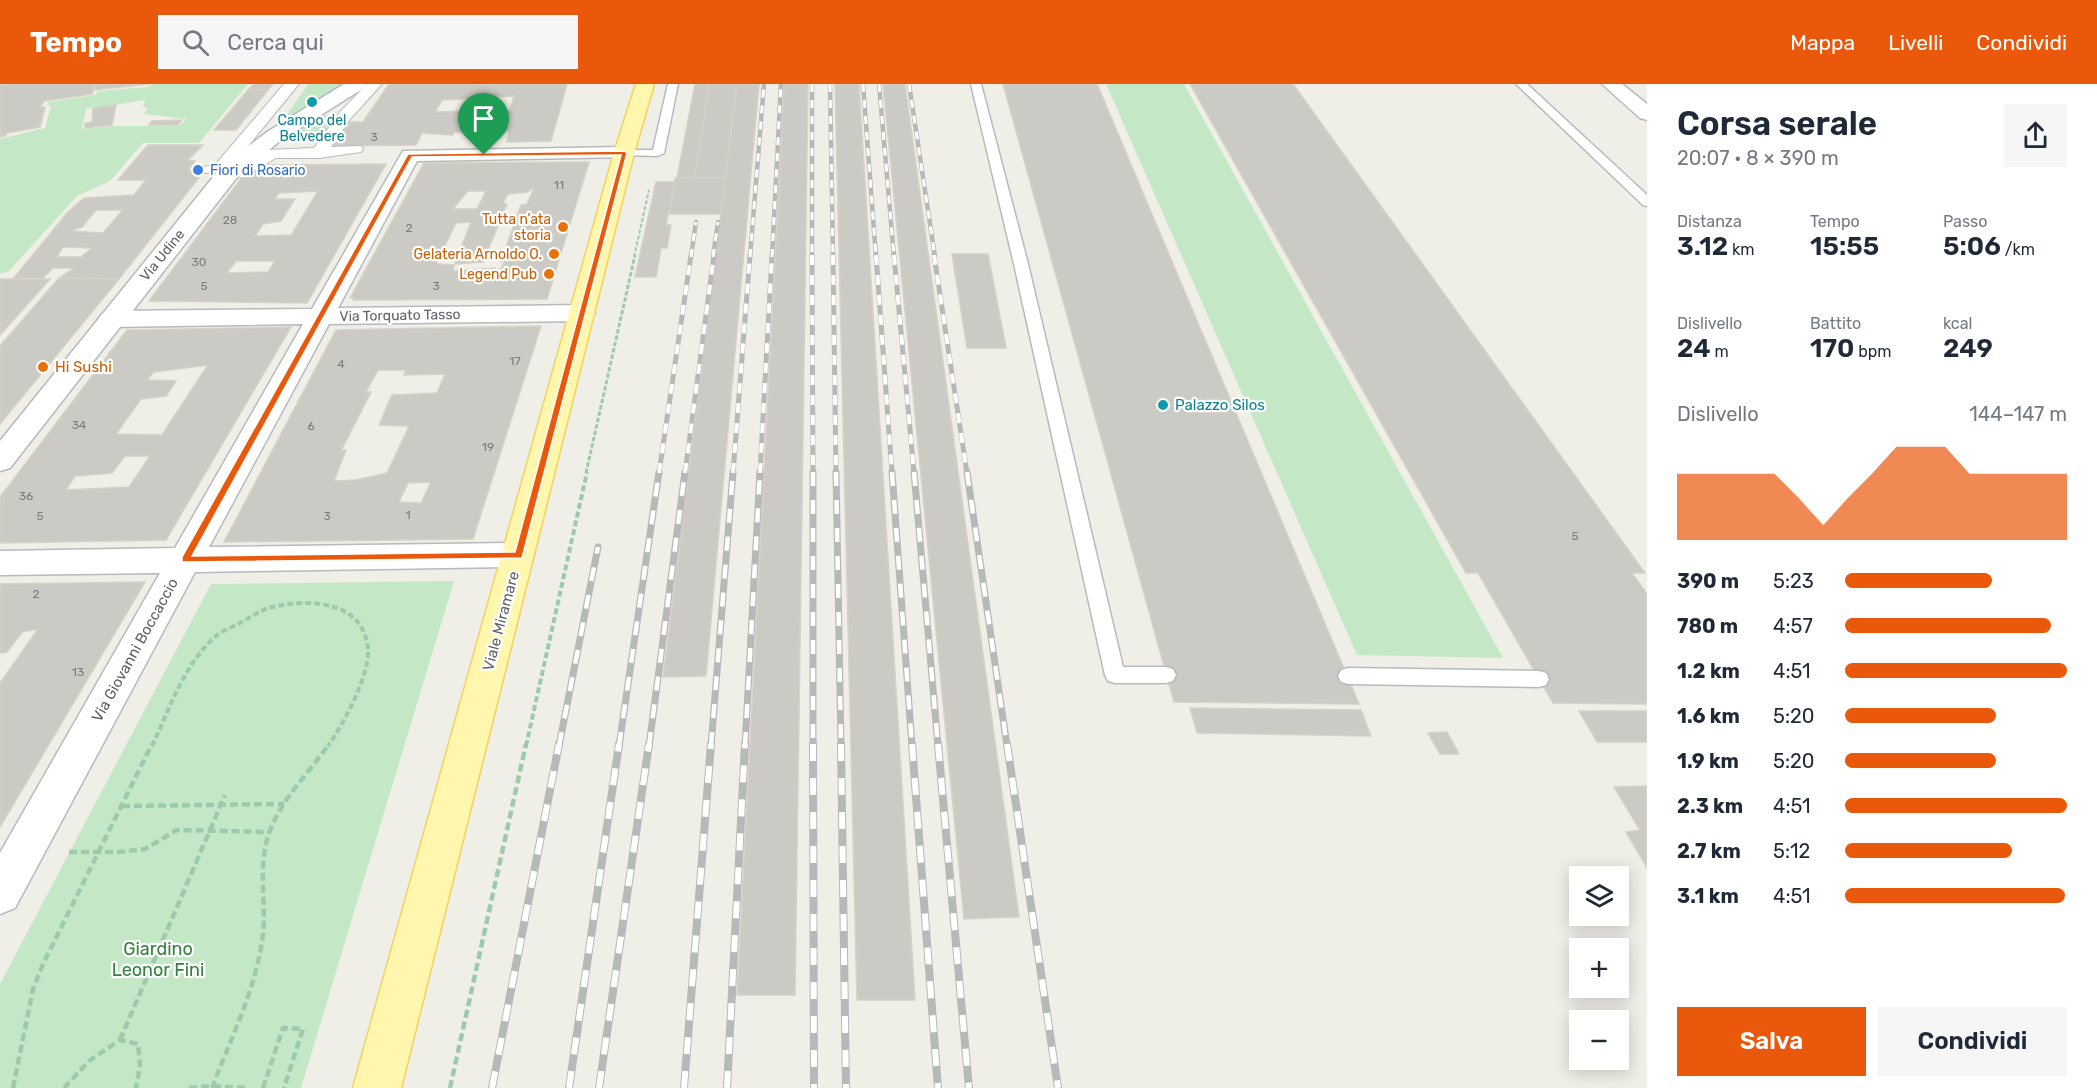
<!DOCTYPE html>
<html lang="it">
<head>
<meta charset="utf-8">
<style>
  :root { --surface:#fff; --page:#f6f6f7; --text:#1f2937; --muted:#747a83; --accent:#ea580c }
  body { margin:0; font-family:Rubik,sans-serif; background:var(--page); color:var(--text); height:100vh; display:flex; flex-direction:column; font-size:22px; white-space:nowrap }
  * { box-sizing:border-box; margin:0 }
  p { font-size:20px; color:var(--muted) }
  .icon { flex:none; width:33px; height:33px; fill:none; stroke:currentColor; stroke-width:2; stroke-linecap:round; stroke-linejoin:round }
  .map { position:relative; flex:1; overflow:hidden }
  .drawer { display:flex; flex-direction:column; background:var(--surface); width:450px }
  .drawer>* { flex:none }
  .tools { position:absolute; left:1569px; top:782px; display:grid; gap:12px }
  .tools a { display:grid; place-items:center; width:60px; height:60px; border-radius:0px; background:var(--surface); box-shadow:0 3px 15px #0003; font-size:30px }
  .pin { position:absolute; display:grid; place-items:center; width:51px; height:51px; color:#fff; margin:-62px -26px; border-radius:50% 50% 50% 0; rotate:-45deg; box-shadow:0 0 6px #0007 }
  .pin .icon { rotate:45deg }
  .round { display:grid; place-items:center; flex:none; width:63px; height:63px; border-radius:0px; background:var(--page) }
  .overview { display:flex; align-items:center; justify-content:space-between; height:102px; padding:0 30px }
  h1 { font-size:33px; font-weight:600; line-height:45px }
  .metrics { display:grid; grid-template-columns:repeat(3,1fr); gap:9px; height:102px; padding:6px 30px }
  .metrics div { display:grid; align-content:center }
  .metrics b { font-size:26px; font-weight:600 }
  .metrics small { font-size:16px; font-weight:400 }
  .metrics p { font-size:16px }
  .chart { height:168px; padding:12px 30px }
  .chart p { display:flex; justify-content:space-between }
  .chart svg { width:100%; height:108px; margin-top:6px; fill:var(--accent); opacity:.7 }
  .action { display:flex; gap:12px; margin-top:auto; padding:12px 30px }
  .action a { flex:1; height:69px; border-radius:0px; background:var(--accent); color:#fff; font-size:24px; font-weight:600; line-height:69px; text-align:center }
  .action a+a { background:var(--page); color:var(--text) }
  ul { padding:0 30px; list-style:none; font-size:20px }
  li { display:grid; grid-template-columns:96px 72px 1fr; align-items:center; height:45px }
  li i { height:15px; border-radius:8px; background:var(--accent) }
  header { display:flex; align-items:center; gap:36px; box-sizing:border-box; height:84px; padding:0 30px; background:var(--accent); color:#fff }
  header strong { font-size:28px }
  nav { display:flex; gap:33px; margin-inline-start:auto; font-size:21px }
  .search { width:420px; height:54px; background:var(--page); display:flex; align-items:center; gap:15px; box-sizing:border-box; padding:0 21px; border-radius:0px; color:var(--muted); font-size:22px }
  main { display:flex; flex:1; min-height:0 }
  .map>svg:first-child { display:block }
  .green { fill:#c4e8c6; fill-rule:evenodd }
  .building { fill:#cccac4; stroke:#d5d1c5; stroke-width:1.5; fill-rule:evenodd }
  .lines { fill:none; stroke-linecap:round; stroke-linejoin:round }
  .service-casing { stroke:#b7b9bd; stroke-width:3 }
  .pedestrian-casing { stroke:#b7b9bd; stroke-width:2 }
  .minor-casing { stroke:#b7b9bd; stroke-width:3 }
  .secondary-casing { stroke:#b5b9be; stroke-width:3 }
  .primary-casing { stroke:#f3d25e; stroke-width:3 }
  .path-far3 { stroke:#9dc9ac; stroke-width:2; stroke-dasharray:4 2; stroke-linecap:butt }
  .path-far2 { stroke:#9dc9ac; stroke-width:3; stroke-dasharray:4.5 2; stroke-linecap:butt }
  .path-far1 { stroke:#9dc9ac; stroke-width:4; stroke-dasharray:6 3; stroke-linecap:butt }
  .path { stroke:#9dc9ac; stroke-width:4.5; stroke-dasharray:8 4; stroke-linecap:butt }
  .service { fill:#fff; fill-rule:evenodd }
  .pedestrian { fill:#fff; fill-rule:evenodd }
  .minor { fill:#fff; fill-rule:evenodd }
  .secondary { fill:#fff; fill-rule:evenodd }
  .primary { fill:#fff7ad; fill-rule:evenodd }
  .rail-far3-casing { stroke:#b7b8b8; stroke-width:4.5 }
  .rail-far2-casing { stroke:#b7b8b8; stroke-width:5 }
  .rail-far1-casing { stroke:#b7b8b8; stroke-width:7 }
  .rail-casing { stroke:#b7b8b8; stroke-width:8 }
  .rail-far3 { stroke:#fff; stroke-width:3; stroke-dasharray:8; stroke-linecap:butt }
  .rail-far2 { stroke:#fff; stroke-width:4; stroke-dasharray:10; stroke-linecap:butt }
  .rail-far1 { stroke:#fff; stroke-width:4.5; stroke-dasharray:14; stroke-linecap:butt }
  .rail { stroke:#fff; stroke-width:6; stroke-dasharray:17; stroke-linecap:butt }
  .route { fill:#ea580c; stroke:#fff; stroke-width:1.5; fill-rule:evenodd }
  .culture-dot { fill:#0f9aa8; stroke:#fff; stroke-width:2 }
  .shop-dot { fill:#3f7fe0; stroke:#fff; stroke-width:2 }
  .food-dot { fill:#e8710a; stroke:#fff; stroke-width:2 }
  .labels { text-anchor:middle; stroke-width:4.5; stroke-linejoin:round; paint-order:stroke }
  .number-label { font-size:12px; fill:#7a7c7e }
  .far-culture-label { font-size:14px; fill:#0d838f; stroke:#fff }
  .far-shop-label { font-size:14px; fill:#366cbe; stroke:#fff; text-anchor:start }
  .far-food-label { font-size:14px; fill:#c56008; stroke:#fff; text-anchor:end }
  .far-street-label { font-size:14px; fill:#5e6267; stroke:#fff }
  .food-label { font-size:15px; fill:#c56008; stroke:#fff; text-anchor:start }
  .culture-label { font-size:15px; fill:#0d838f; stroke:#fff; text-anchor:start }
  .street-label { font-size:15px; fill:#5e6267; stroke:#fff }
  .near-park-label { font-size:18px; fill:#33813b; stroke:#fff }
</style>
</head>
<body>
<header>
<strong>Tempo</strong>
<div class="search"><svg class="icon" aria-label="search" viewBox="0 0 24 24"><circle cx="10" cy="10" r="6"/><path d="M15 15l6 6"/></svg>Cerca qui</div>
<nav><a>Mappa</a><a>Livelli</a><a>Condividi</a></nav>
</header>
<main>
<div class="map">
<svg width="1647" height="1004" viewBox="0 0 1647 1004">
  <rect width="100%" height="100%" fill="#f0efe7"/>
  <g class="green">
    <path d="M152,0h96l-49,59h-56l-33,38 -33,15 -68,75 -9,3v-135l45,-11 6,-22 -4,-1 1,-3 47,-7 3,-4 50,-4zM145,16l-2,7 5,1 -4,6 42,5 -7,7h-66l-31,3 4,-20z"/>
    <polygon points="308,0 346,0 280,41"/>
    <polygon points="1106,0 1184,0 1503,574 1357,571"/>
    <polygon points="318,31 338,31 318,58 280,58 282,54"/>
    <polygon points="454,497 301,1004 0,1004 0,900 211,500"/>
  </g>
  <g class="building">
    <polygon points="10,0 98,0 94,3 92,10 44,17 40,24 45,23 40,43 7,49 5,52 0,53 0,1"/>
    <polygon points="98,0 149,0 93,6"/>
    <polygon points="254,0 273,0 268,6 248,6"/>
    <path d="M389,0h178l-16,57 -44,1 2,-11h-24l-2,3 -18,1 1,-3h-12l-1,3 -31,-2 -6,12 -82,1 16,-24h13zM514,12l-4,14 -75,2 7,-12z"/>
    <polygon points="695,0 709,0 695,94 677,94"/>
    <polygon points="709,0 737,0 726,94 695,94"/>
    <polygon points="737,0 759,0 706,592 663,593"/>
    <polygon points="784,0 808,0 795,911 737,911"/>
    <polygon points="835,0 859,0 915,916 857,916"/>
    <polygon points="883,0 905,0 1019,833 964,835"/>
    <polygon points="1003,0 1097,0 1359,620 1174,618"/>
    <polygon points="1190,0 1293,0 1645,489 1632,489 1647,510 1647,620 1553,619 1478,489 1466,489"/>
    <polygon points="248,6 268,6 236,46 214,46"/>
    <polygon points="116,21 112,41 85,44 85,39 92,38 93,24"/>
    <polygon points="182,36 178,41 149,41 152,37"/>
    <path d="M148,61h55l-15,15 7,1 -7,9h17l-86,109 -60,-1 15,-10h-21l-11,11h-29l55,-67 16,-14 50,-3 12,-15h-28zM96,126h27l-20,23 -33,-2 12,-4zM63,163l29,1 -11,9h-24z"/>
    <path d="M589,78l-42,137 -194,1 1,-2h-4l74,-135zM534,104l-7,16 -6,1 -20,56 4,-1 -5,11 -4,1 -1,-4 -42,3 1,-6 -18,-1 20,-41 15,-1 -16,42 28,-2 24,-58 -4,-1 5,-9 19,-2zM468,107h18l-9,18h-24z"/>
    <path d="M386,80l-79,139 -158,-2 97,-129 22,-7zM318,107l-26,43 2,1 -39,1 8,-12 18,-3 14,-22h-21l5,-6zM236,177h39l-7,11 -41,1z"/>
    <polygon points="675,94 726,94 721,130 669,130"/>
    <polygon points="656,98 675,98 666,141 671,141 667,164 661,164 656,193 635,193"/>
    <polygon points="952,170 988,170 1006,264 967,264"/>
    <polygon points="59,194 119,195 0,340 0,262"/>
    <polygon points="0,195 50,195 0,251"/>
    <path d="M541,242l-68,213 -249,3 112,-212zM378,286h28l-2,5 41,-1 -8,19 -45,2 -13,30 30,1 -22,47 -31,7 -22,1 12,-31 -5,1 30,-59h-5zM431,398l-10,21 -22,-1 9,-19z"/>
    <path d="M291,243l-125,213 -166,3v-46l127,-167zM208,281l-46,70 -46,-1 25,-35 25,-3 10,-15 -29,-1 7,-8zM125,372h25l-21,31 -63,3 9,-14 37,-3z"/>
    <polygon points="145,498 0,743 0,599 38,545 22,548 7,568 0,569 0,500"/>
    <polygon points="1190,624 1361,626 1371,652 1197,649"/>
    <polygon points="1579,627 1647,627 1647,658 1597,658"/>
    <polygon points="1447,648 1459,670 1440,670 1428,649"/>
    <polygon points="1647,702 1647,784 1626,748 1640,746 1614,703"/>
  </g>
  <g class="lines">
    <g class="service-casing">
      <g id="service">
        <polygon points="668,0 678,0 664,69 658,72 620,71 620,67 624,66 653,66"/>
        <polygon points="971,0 981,0 1028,180 1123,583 1166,583 1173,585 1176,591 1173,597 1166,599 1115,599 1108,597 1105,591 1014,180"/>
        <polygon points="1516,0 1527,0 1647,111 1647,122 1643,121"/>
        <polygon points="1348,584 1539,587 1546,589 1549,595 1546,601 1539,603 1348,600 1341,598 1338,592 1341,586"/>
      </g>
    </g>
    <g class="pedestrian-casing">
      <g id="pedestrian">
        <polygon points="284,0 299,0 226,89 203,89 201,86 203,83 215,81"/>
        <polygon points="367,0 382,0 351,34 331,63 361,62 363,65 361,68 319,74 276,74 242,94 234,89 266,66 314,64 340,28"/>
      </g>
    </g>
    <g class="minor-casing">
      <g id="minor">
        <polygon points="1602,0 1622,0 1647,20 1647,36 1640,34"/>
        <polygon points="624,63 631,65 634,69 631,73 417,77 338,224 582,221 591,224 595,229 591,234 582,237 329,240 209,463 518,459 529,462 534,471 529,480 518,483 195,488 15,824 0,830 0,769 160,489 0,491 0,467 175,464 303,240 111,243 102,240 98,235 102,230 111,227 312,225 403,67"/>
      </g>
    </g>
    <g class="secondary-casing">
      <polygon id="secondary" points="344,0 366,0 364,4 281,56 238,92 10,384 0,387 0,357 222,82 267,48"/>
    </g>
    <g class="primary-casing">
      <polygon id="primary" points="636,0 654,0 634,69 401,1004 353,1004 614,69"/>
    </g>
    <polyline class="path-far3" points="634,173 649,106"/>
    <polyline class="path-far2" points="586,389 635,171"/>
    <g class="path-far1">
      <path d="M152,662c18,-38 32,-82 64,-110 7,-6 17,-9 24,-13 11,-6 22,-14 33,-16 37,-9 91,-6 95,42 2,27 -25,75 -40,97"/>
      <polyline points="526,662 587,388"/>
    </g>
    <g class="path">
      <polyline points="122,722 284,720"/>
      <polyline points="69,768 118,768 145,765 177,746 269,748"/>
      <polyline points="120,956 225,711"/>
      <polyline points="13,1004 33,905 44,878 152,660"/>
      <polyline points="64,1004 89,977 120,956 138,960 140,982 136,1004"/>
      <polyline points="189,1004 212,1002 249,1004"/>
      <path d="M212,1004c18,-48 43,-97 50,-147 6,-36 -6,-76 8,-110 12,-33 39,-58 59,-87"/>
      <polyline points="263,1004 283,944 303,945 284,1004"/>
      <polyline points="450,1004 526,660"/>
    </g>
    <use href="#service" class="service"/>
    <use href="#pedestrian" class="pedestrian"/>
    <use href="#minor" class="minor"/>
    <use href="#secondary" class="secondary"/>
    <use href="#primary" class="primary"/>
    <g class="rail-far3-casing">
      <g id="rail-far3">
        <polyline points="812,0 812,173"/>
        <polyline points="830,0 833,173"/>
        <polyline points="863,0 876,173"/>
        <polyline points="879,0 894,173"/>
        <polyline points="909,0 935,173"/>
        <polyline points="691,173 696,138"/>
        <polyline points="713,173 718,138"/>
        <polyline points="750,173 764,0"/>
        <polyline points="772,173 781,0"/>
      </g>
    </g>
    <g class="rail-far2-casing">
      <g id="rail-far2">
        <polyline points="812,171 813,389"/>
        <polyline points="833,171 836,389"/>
        <polyline points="876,171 892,389"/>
        <polyline points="894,171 914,389"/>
        <polyline points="934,171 967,389"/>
        <polyline points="659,389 691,171"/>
        <polyline points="685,389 714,171"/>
        <polyline points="733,389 750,171"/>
        <polyline points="760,389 772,171"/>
      </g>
    </g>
    <g class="rail-far1-casing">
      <g id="rail-far1">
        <polyline points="813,388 813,662"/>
        <polyline points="836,388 841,662"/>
        <polyline points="892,388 912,662"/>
        <polyline points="914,388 938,662"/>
        <polyline points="967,388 1007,662"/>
        <polyline points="559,662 598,463"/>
        <polyline points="619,662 659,388"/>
        <polyline points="649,662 685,388"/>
        <polyline points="711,662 733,388"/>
        <polyline points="745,662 760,388"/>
      </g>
    </g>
    <g class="rail-casing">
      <g id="rail">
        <polyline points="813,660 814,1004"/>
        <polyline points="841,660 846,1004"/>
        <polyline points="912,660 938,1004"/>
        <polyline points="938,660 969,1004"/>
        <polyline points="1007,660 1058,1004"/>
        <polyline points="492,1004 559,660"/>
        <polyline points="569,1004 619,660"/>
        <polyline points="599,1004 649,660"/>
        <polyline points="684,1004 711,660"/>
        <polyline points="727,1004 745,660"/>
      </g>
    </g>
    <use href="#rail-far3" class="rail-far3"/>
    <use href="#rail-far2" class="rail-far2"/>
    <use href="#rail-far1" class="rail-far1"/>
    <use href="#rail" class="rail"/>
  </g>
  <path class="route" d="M624,67l3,2 -105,405 -340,4v-5l226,-403zM621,71l-106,397 -323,4 220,-399z"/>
  <g class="culture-dot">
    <circle cx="312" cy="18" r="6"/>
    <circle cx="1163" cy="321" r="6"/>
  </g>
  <circle class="shop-dot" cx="198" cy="86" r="6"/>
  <g class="food-dot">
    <circle cx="563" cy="143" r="6"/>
    <circle cx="554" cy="170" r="6"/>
    <circle cx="549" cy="190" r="6"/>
    <circle cx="43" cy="283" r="6"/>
  </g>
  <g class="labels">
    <g class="number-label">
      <text x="374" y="57">3</text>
      <text x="559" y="105">11</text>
      <text x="230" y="140">28</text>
      <text x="409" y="148">2</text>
      <text x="199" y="182">30</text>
      <text x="204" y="206">5</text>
      <text x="436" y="206">3</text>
      <text x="515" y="281">17</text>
      <text x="341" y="284">4</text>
      <text x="79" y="345">34</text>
      <text x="311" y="346">6</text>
      <text x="488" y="367">19</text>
      <text x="26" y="416">36</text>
      <text x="408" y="435">1</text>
      <text x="40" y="436">5</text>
      <text x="327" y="436">3</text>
      <text x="1575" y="456">5</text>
      <text x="36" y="514">2</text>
      <text x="78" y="592">13</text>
    </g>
    <g class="far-culture-label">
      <text x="312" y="41">Campo del<tspan x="312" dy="16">Belvedere</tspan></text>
    </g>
    <g class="far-shop-label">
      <text x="210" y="91">Fiori di Rosario</text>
    </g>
    <g class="far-food-label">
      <text x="551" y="140">Tutta n'ata<tspan x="551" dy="16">storia</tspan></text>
      <text x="542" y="175">Gelateria Arnoldo O.</text>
      <text x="537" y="195">Legend Pub</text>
    </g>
    <g class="far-street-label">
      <text transform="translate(162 171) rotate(-51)" y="5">Via Udine</text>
      <text transform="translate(400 231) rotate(-1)" y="5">Via Torquato Tasso</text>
    </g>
    <g class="food-label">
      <text x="55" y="288">Hi Sushi</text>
    </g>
    <g class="culture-label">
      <text x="1175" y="326">Palazzo Silos</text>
    </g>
    <g class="street-label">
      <text transform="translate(501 537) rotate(-75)" y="5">Viale Miramare</text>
      <text transform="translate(135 566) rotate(-61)" y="5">Via Giovanni Boccaccio</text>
    </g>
    <g class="near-park-label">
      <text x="158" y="871">Giardino<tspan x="158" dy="21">Leonor Fini</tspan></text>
    </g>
  </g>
</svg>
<div class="tools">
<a><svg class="icon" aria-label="layers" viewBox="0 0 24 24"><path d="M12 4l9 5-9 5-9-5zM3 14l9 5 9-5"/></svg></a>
<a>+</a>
<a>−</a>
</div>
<div class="pin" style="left:484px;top:71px;background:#1e9e55"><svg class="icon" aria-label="arrive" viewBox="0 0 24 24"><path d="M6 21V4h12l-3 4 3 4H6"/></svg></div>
</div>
<section class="drawer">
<div class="overview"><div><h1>Corsa serale</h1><p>20:07 · 8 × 390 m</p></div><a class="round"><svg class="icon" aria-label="share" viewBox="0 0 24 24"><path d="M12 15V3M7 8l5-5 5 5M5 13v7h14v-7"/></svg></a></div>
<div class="metrics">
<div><p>Distanza</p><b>3.12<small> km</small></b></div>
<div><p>Tempo</p><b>15:55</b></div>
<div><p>Passo</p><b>5:06<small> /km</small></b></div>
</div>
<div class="metrics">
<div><p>Dislivello</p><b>24<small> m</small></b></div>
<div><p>Battito</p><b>170<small> bpm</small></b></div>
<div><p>kcal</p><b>249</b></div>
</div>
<div class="chart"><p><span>Dislivello</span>144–147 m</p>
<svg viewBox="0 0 160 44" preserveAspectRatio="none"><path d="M0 44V17L10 17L20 17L30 17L40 17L50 27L60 38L70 27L80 17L90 6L100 6L110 6L120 17L130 17L140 17L150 17L160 17V44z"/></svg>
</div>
<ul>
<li><b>390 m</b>5:23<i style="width:66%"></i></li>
<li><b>780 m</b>4:57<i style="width:93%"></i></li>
<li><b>1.2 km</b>4:51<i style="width:100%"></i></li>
<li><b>1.6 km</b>5:20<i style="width:68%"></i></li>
<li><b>1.9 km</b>5:20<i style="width:68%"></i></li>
<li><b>2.3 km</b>4:51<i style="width:100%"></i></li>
<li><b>2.7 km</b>5:12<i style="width:75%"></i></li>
<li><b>3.1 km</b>4:51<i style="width:99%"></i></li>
</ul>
<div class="action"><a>Salva</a><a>Condividi</a></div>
</section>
</main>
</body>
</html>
